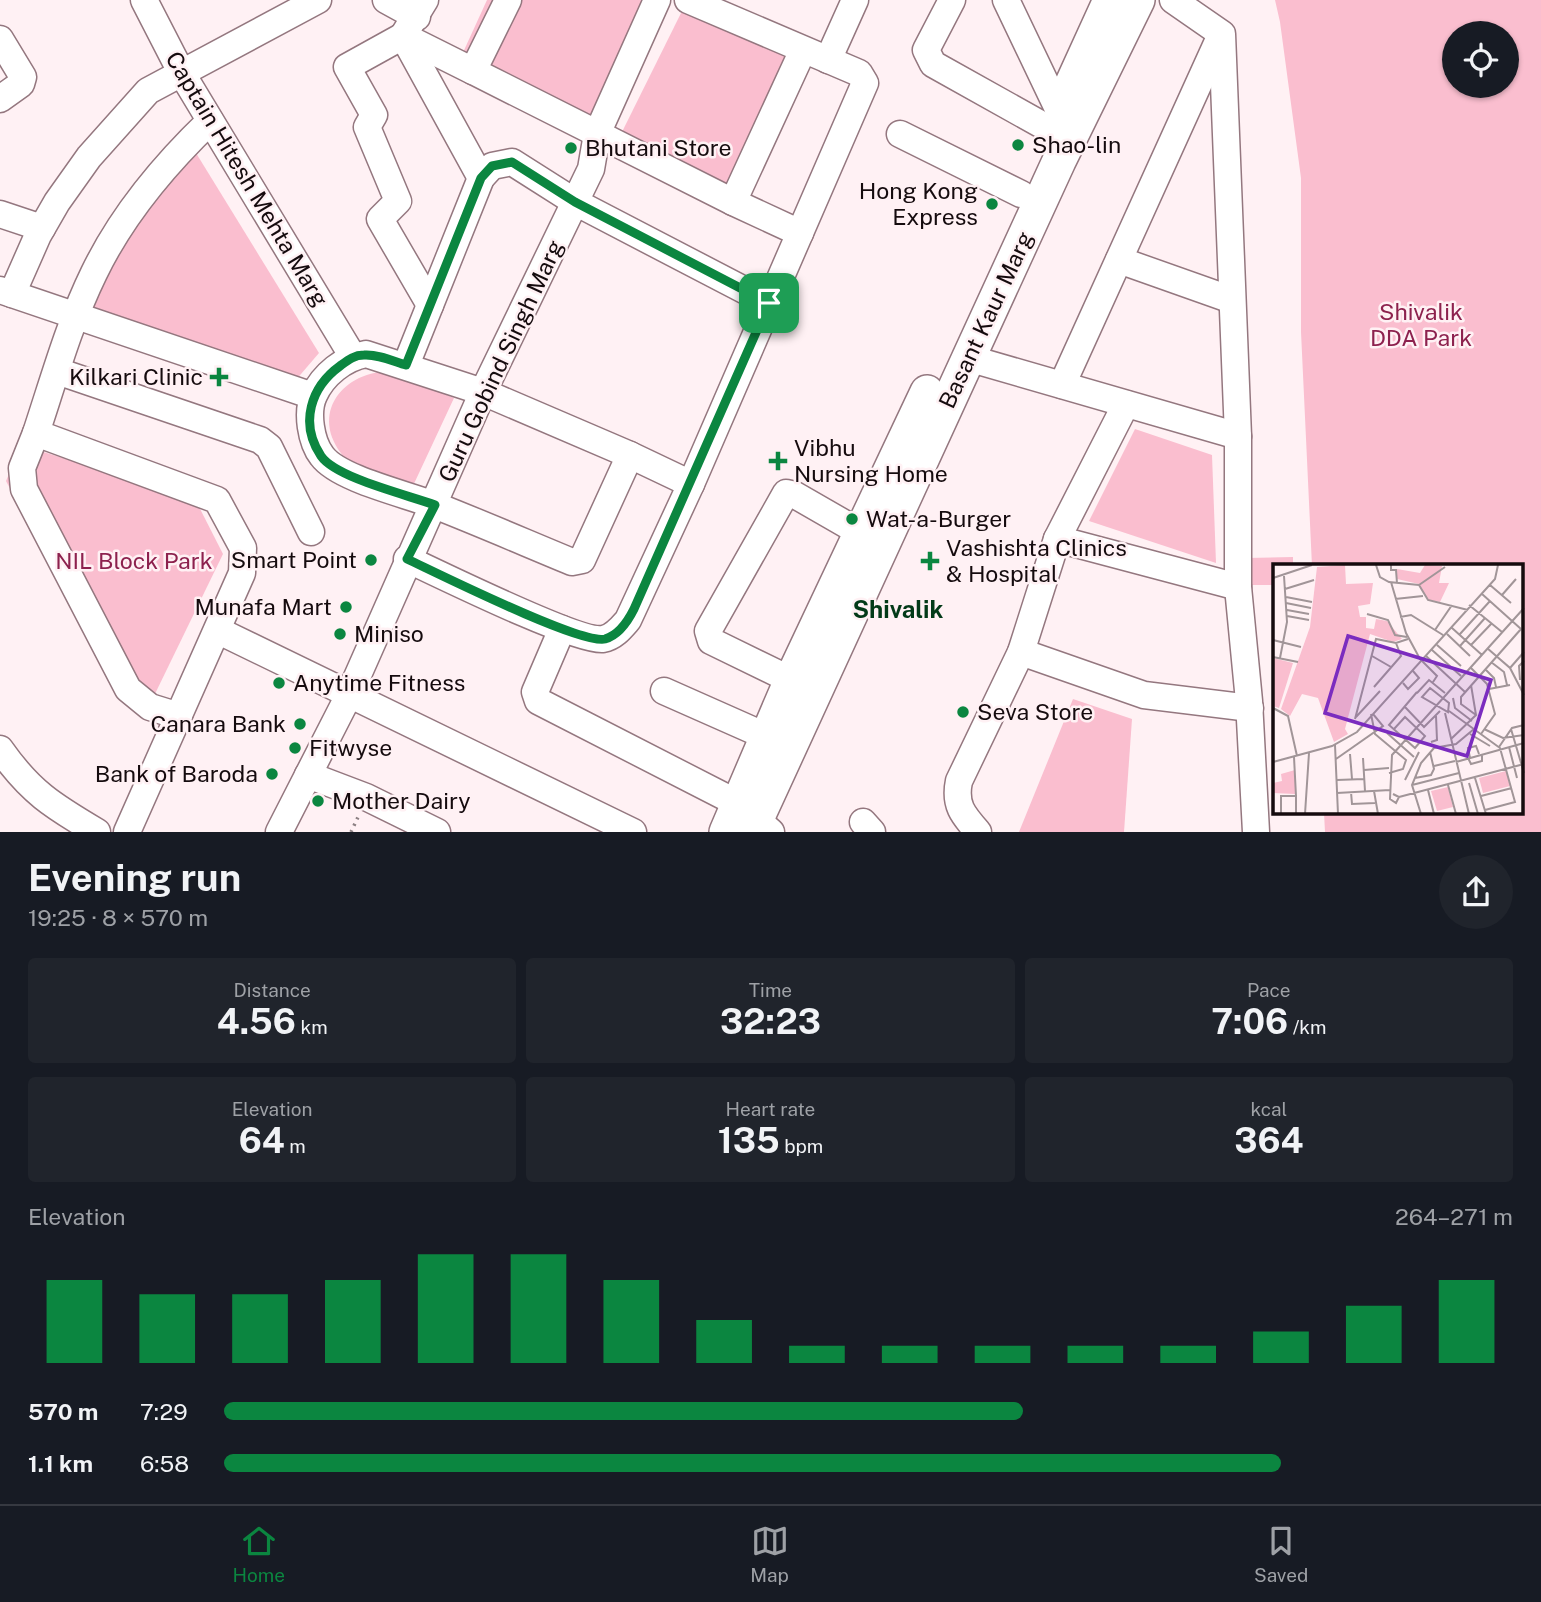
<!DOCTYPE html>
<html lang="en">
<head>
<meta charset="utf-8">
<style>
  :root { --surface:#171b24; --page:#20242c; --text:#f1f3f6; --muted:#9ea1a6; --line:#363941; --accent:#0b8640 }
  body { margin:0; font-family:"Public Sans",sans-serif; background:var(--page); color:var(--text); height:100vh; display:flex; flex-direction:column; font-size:26px; white-space:nowrap }
  * { box-sizing:border-box; margin:0 }
  p { font-size:23px; color:var(--muted) }
  .icon { flex:none; width:38px; height:38px; fill:none; stroke:currentColor; stroke-width:2; stroke-linecap:round; stroke-linejoin:round }
  .map { position:relative; height:832px; overflow:hidden }
  .panel { display:flex; flex-direction:column; background:var(--surface); flex:1 }
  .panel>* { flex:none }
  .fabs { position:absolute; left:1442px; top:21px; display:grid; gap:14px }
  .fabs a { display:grid; place-items:center; width:77px; height:77px; border-radius:50%; background:var(--surface); box-shadow:0 2px 5px #0004; font-size:35px }
  .pin { position:absolute; display:grid; place-items:center; width:60px; height:60px; color:#fff; margin:-30px; border-radius:14px; box-shadow:0 4px 10px #0006 }
  .round { display:grid; place-items:center; flex:none; width:74px; height:74px; border-radius:37px; background:var(--page) }
  .overview { display:flex; align-items:center; justify-content:space-between; height:119px; padding:0 28px }
  h1 { font-size:38px; font-weight:700; line-height:52px }
  .metrics { display:grid; grid-template-columns:repeat(3,1fr); gap:10px; height:119px; padding:7px 28px }
  .metrics div { display:grid; align-content:center; border-radius:7px; background:var(--page); text-align:center }
  .metrics b { font-size:35px; font-weight:700 }
  .metrics small { font-size:19px; font-weight:400 }
  .metrics p { font-size:19px }
  .chart { height:196px; padding:14px 28px }
  .chart p { display:flex; justify-content:space-between }
  .chart svg { width:100%; height:126px; margin-top:7px; stroke:var(--accent); stroke-width:6 }
  ul { padding:0 28px; list-style:none; font-size:23px }
  li { display:grid; grid-template-columns:112px 84px 1fr; align-items:center; height:52px }
  li i { height:18px; border-radius:9px; background:var(--accent) }
  .menu { display:flex; justify-content:space-around; align-items:center; height:98px; border-top:2px solid var(--line); background:var(--surface); font-size:19px; color:var(--muted) }
  .menu a { display:grid; justify-items:center; gap:4px }
  .menu .active { color:var(--accent) }
  .map>svg:first-child { display:block }
  .green { fill:#fabecf; fill-rule:evenodd }
  .lines { fill:none; stroke-linecap:round; stroke-linejoin:round }
  .minor-casing { stroke:#94777f; stroke-width:29 }
  .major-casing { stroke:#94777f; stroke-width:36 }
  .path { stroke:#8c8083; stroke-width:3.5; stroke-dasharray:2 5; stroke-linecap:butt }
  .minor { stroke:#fff; stroke-width:26 }
  .major { stroke:#fff; stroke-width:33 }
  .route-casing { stroke:#fff; stroke-width:14 }
  .route { stroke:#0b8640; stroke-width:9 }
  .poi-dot { fill:#0b8640; stroke:#fff1f4; stroke-width:2.5 }
  .labels { text-anchor:middle; stroke-width:5; stroke-linejoin:round; paint-order:stroke }
  .poi-label { font-size:23px; fill:#150b0e; stroke:#fff1f4; text-anchor:start }
  .street-label { font-size:23px; fill:#150b0e; stroke:#fff1f4 }
  .park-label { font-size:23px; fill:#8d214e; stroke:#fff1f4 }
  .neighbourhood-label { font-size:24px; font-weight:bold; fill:#033a18; stroke:#fff1f4 }
  .inset-road { fill:none; stroke:#a19598; stroke-width:2 }
  .view { fill:#7b2cbf; fill-opacity:0.15; stroke:#7b2cbf; stroke-width:3.5 }
  .inset-edge { fill:none; stroke:#150b0e; stroke-width:3.5 }
</style>
</head>
<body>
<div class="map">
<svg width="1541" height="832" viewBox="0 0 1541 832">
  <rect width="100%" height="100%" fill="#fff1f4"/>
  <g class="green">
    <polygon points="487,0 657,0 597,134 455,70"/>
    <path d="M1275,0h266v832h-216l-1,-19h198v-247h-210l-11,-234v-154l-21,-156zM1454,33h53v53h-53z"/>
    <polygon points="686,3 794,56 727,189 620,136"/>
    <polygon points="188,140 319,353 295,381 69,310"/>
    <path d="M389,371l65,27 -42,90c-16,-7 -54,-17 -65,-28 -39,-41 -9,-87 42,-89z"/>
    <polygon points="1135,429 1212,455 1216,563 1089,521"/>
    <polygon points="21,445 195,499 223,554 152,700 115,687 6,481"/>
    <polygon points="1293,557 1293,566 1275,566 1275,585 1247,585 1246,558"/>
    <polygon points="1073,699 1132,719 1124,832 1019,832"/>
  </g>
  <g class="lines">
    <g class="minor-casing">
      <g id="minor">
        <polyline points="144,0 181,72 353,357"/>
        <polyline points="386,0 417,17"/>
        <polyline points="425,0 403,36 473,71"/>
        <polyline points="508,0 473,71 733,202 803,50"/>
        <polyline points="688,0 859,73 865,83 691,484"/>
        <polyline points="952,0 926,50 933,64 1069,140"/>
        <polyline points="1006,0 1059,111 1069,122"/>
        <polyline points="1173,0 1222,34 1238,436 1238,587 1249,701 1256,832"/>
        <polyline points="0,39 23,77 21,84 0,99"/>
        <polyline points="828,60 855,0"/>
        <polyline points="900,134 1021,194"/>
        <polyline points="733,202 800,233"/>
        <polyline points="0,214 42,228"/>
        <polyline points="1119,260 1232,300"/>
        <polyline points="0,290 313,396"/>
        <polyline points="12,294 38,235 57,202 89,157 148,91 318,0"/>
        <polyline points="430,305 380,219 398,201 367,127 374,115 347,67 403,36 481,178"/>
        <path d="M366,354l117,38 147,63 -48,105 -10,2c-46,-19 -92,-39 -138,-57 -28,-11 -95,-26 -112,-49 -11,-14 -16,-44 -8,-61 9,-20 30,-37 52,-41z"/>
        <polyline points="968,358 1238,436"/>
        <polyline points="406,365 481,178 492,166 512,162 575,202 769,303"/>
        <polyline points="57,371 260,440 269,447 311,532"/>
        <polyline points="1062,385 1219,39"/>
        <polyline points="36,433 22,468 24,489 128,689 150,707 179,716"/>
        <polyline points="1057,539 1238,587"/>
        <path d="M407,559c30,14 172,84 196,80 11,-2 18,-11 25,-19l63,-136 -61,-29"/>
        <polyline points="562,629 535,692 538,701 739,804 771,832"/>
        <polyline points="219,631 633,832"/>
        <polyline points="1021,652 1144,695 1250,708"/>
        <polyline points="791,680 711,641 708,631 786,493 795,495 861,533"/>
        <polyline points="664,691 768,737"/>
        <path d="M0,749c30,43 53,57 97,83"/>
        <polyline points="308,775 366,797 437,832"/>
        <polyline points="863,822 872,832"/>
        <path d="M127,832l115,-259 1,-25 -26,-48 -181,-67c18,-54 33,-109 58,-160 28,-58 70,-108 116,-152"/>
        <polyline points="279,832 350,693 483,392 591,169 597,134 657,0"/>
        <path d="M978,832c-15,-17 -24,-27 -19,-51l62,-129 36,-113 69,-135"/>
      </g>
    </g>
    <g class="major-casing">
      <g id="major">
        <polyline points="1063,103 1110,0"/>
        <polyline points="726,832 791,680 927,392"/>
        <polyline points="751,832 1059,161 1138,0"/>
      </g>
    </g>
    <polyline class="path" points="351,832 359,815"/>
    <use href="#minor" class="minor"/>
    <use href="#major" class="major"/>
  </g>
  <g class="lines">
    <g class="route-casing">
      <path id="route" d="M512,162l63,40 194,101 -135,306c-6,12 -15,26 -29,30 -24,6 -168,-66 -198,-80l28,-54c-27,-10 -99,-27 -114,-49 -22,-33 -10,-69 19,-90 8,-6 14,-11 24,-11 14,-1 29,6 42,10l75,-187 11,-12z"/>
    </g>
    <use href="#route" class="route"/>
  </g>
  <g class="poi-dot">
    <circle cx="1018" cy="145" r="7"/>
    <circle cx="571" cy="148" r="7"/>
    <circle cx="992" cy="204" r="7"/>
    <path d="M215.5 366.5h7v7h7v7h-7v7h-7v-7h-7v-7h7z"/>
    <path d="M774.5 450.5h7v7h7v7h-7v7h-7v-7h-7v-7h7z"/>
    <circle cx="852" cy="519" r="7"/>
    <circle cx="371" cy="560" r="7"/>
    <path d="M926.5 550.5h7v7h7v7h-7v7h-7v-7h-7v-7h7z"/>
    <circle cx="346" cy="607" r="7"/>
    <circle cx="340" cy="634" r="7"/>
    <circle cx="279" cy="683" r="7"/>
    <circle cx="963" cy="712" r="7"/>
    <circle cx="300" cy="724" r="7"/>
    <circle cx="295" cy="748" r="7"/>
    <circle cx="272" cy="774" r="7"/>
    <circle cx="318" cy="801" r="7"/>
  </g>
  <g class="labels">
    <g class="poi-label">
      <text x="1032" y="153">Shao-lin</text>
      <text x="585" y="156">Bhutani Store</text>
      <text x="978" y="199" text-anchor="end">Hong Kong<tspan x="978" dy="26">Express</tspan></text>
      <text x="203" y="385" text-anchor="end">Kilkari Clinic</text>
      <text x="794" y="456">Vibhu<tspan x="794" dy="26">Nursing Home</tspan></text>
      <text x="866" y="527">Wat-a-Burger</text>
      <text x="946" y="556">Vashishta Clinics<tspan x="946" dy="26">&amp; Hospital</tspan></text>
      <text x="357" y="568" text-anchor="end">Smart Point</text>
      <text x="332" y="615" text-anchor="end">Munafa Mart</text>
      <text x="354" y="642">Miniso</text>
      <text x="293" y="691">Anytime Fitness</text>
      <text x="977" y="720">Seva Store</text>
      <text x="286" y="732" text-anchor="end">Canara Bank</text>
      <text x="309" y="756">Fitwyse</text>
      <text x="258" y="782" text-anchor="end">Bank of Baroda</text>
      <text x="332" y="809">Mother Dairy</text>
    </g>
    <g class="street-label">
      <text transform="translate(247 179) rotate(59)" y="8">Captain Hitesh Mehta Marg</text>
      <text transform="translate(986 320) rotate(-65)" y="8">Basant Kaur Marg</text>
      <text transform="translate(501 361) rotate(-65)" y="8">Guru Gobind Singh Marg</text>
    </g>
    <g class="park-label">
      <text x="1421" y="320">Shivalik<tspan x="1421" dy="26">DDA Park</tspan></text>
      <text x="134" y="569">NIL Block Park</text>
    </g>
    <g class="neighbourhood-label">
      <text x="898" y="618">Shivalik</text>
    </g>
  </g>
  <g transform="translate(1273 564)">
    <rect width="250" height="250" fill="#fff1f4"/>
    <path d="M72,1l1,19 27,-1 -3,21 -12,2 2,11h6v11l8,1 2,-10 11,2 15,18 -9,3 -23,-8 -25,95 3,5 -14,8 -16,-44 -16,-4 -12,22 -9,-7 29,-82 7,-60zM152,1l17,1 -3,17h10l-9,19 -12,-2 -9,-16 -22,-5v-10l23,4zM0,94l20,5 -14,45 -6,-2zM22,206v24l-22,-1v-10l9,-2 -1,-7zM233,207l4,15 -27,7 -4,-15zM175,223l5,20 -16,4 -6,-20z" fill="#fabecf"/>
    <path class="inset-road" d="M103,1l4,12 9,5 30,3M118,1v5h5l1,13M0,14l39,-13M118,18l15,51 14,26 17,17 -4,6M146,21l9,15 40,10M146,21l26,-18M217,21l21,18M12,25l29,-9M209,30l39,35M229,31l14,-16M13,33l26,5M122,35l28,-3M13,39l25,5M196,41l33,27M14,46l22,4M94,50l21,6 7,15 12,2M14,52l22,4M127,53l11,-2 32,20M179,64l30,27M162,66l17,-25M174,70l23,22M187,70l30,-33M0,76l28,7M164,81l24,21M198,81l21,-22M187,82l25,-28M214,84l23,20 14,27M159,86l29,26M99,92l19,11M153,92l39,36M0,93l25,5M7,94l7,-36 -3,-46M218,98l13,10 3,13M197,103l17,17 8,30 -14,20M237,104l14,-16M212,105l9,9 2,9M247,116l-1,-14 5,-5M130,119l5,6 11,-11 -6,-7M198,121l5,30M101,123l27,-31 -5,-13M157,124l19,15 -1,9 -26,-15zM216,125l21,-4M144,129l12,-13 16,13M180,134l2,10 17,13M132,143l19,20 16,-16M0,144l15,8 9,40M176,147l51,37 15,54 -30,8M172,149l24,101M98,150l4,20 31,26 -3,9 -14,4M83,153l24,-26M82,155l21,-80 20,4 12,-4M121,165l11,-12 20,19 -10,12 -26,-23 28,-33M211,165l19,9 21,-3M238,165l13,44M114,169l27,24M197,170l20,12M178,175l25,-24 -15,-11v-7l60,-68M158,178l6,-2 -1,-24M62,181l3,69M226,183l13,-19 12,-3M236,183l8,31M77,190l2,25M21,193l2,39M90,194l2,33M195,194l3,6 11,-3v-7M197,194l-2,-10 8,-2 3,8M63,195l47,-33 -10,-12M0,198l59,-16 25,-14 138,-153 3,-14M183,198l68,-19M161,202l21,-5M91,206l25,-2M142,214l16,-3 3,-6 -4,-17M202,214l11,36M64,216l27,-1M132,216l14,-28M196,219l9,31M139,221l47,-12M175,221l8,29M155,226l6,24M101,227l4,23M78,228l1,12 23,-1M64,229l53,-3M120,230l6,3 -3,6 -6,-4 2,-44 132,-147M208,232l31,-8M126,233l125,-33M8,250v-18h15v18M32,250l4,-61M148,250l-9,-29 9,-22 13,-15 22,-4 18,-15"/>
    <path class="view" d="M75,72l143,44 -24,76 -142,-43z"/>
    <rect width="250" height="250" class="inset-edge"/>
  </g>
</svg>
<div class="fabs">
<a><svg class="icon" aria-label="locate" viewBox="0 0 24 24"><circle cx="12" cy="12" r="6"/><path d="M12 2v4M12 18v4M2 12h4M18 12h4"/></svg></a>
</div>
<div class="pin" style="left:769px;top:303px;background:#1e9e55"><svg class="icon" aria-label="arrive" viewBox="0 0 24 24"><path d="M6 21V4h12l-3 4 3 4H6"/></svg></div>
</div>
<section class="panel">
<div class="overview"><div><h1>Evening run</h1><p>19:25 · 8 × 570 m</p></div><a class="round"><svg class="icon" aria-label="share" viewBox="0 0 24 24"><path d="M12 15V3M7 8l5-5 5 5M5 13v7h14v-7"/></svg></a></div>
<div class="metrics">
<div><p>Distance</p><b>4.56<small> km</small></b></div>
<div><p>Time</p><b>32:23</b></div>
<div><p>Pace</p><b>7:06<small> /km</small></b></div>
</div>
<div class="metrics">
<div><p>Elevation</p><b>64<small> m</small></b></div>
<div><p>Heart rate</p><b>135<small> bpm</small></b></div>
<div><p>kcal</p><b>364</b></div>
</div>
<div class="chart"><p><span>Elevation</span>264–271 m</p>
<svg viewBox="0 0 160 44" preserveAspectRatio="none"><path d="M5 44V15M15 44V20M25 44V20M35 44V15M45 44V6M55 44V6M65 44V15M75 44V29M85 44V38M95 44V38M105 44V38M115 44V38M125 44V38M135 44V33M145 44V24M155 44V15"/></svg>
</div>
<ul>
<li><b>570 m</b>7:29<i style="width:62%"></i></li>
<li><b>1.1 km</b>6:58<i style="width:82%"></i></li>
</ul>
</section>
<nav class="menu">
<a class="active"><svg class="icon" aria-label="home" viewBox="0 0 24 24"><path d="M3 11l9-7 9 7M6 9v11h12V9"/></svg>Home</a>
<a><svg class="icon" aria-label="map" viewBox="0 0 24 24"><path d="M3 6l6-2 6 2 6-2v14l-6 2-6-2-6 2zM9 4v14M15 6v14"/></svg>Map</a>
<a><svg class="icon" aria-label="saved" viewBox="0 0 24 24"><path d="M7 4h10v16l-5-4-5 4z"/></svg>Saved</a>
</nav>
</body>
</html>
